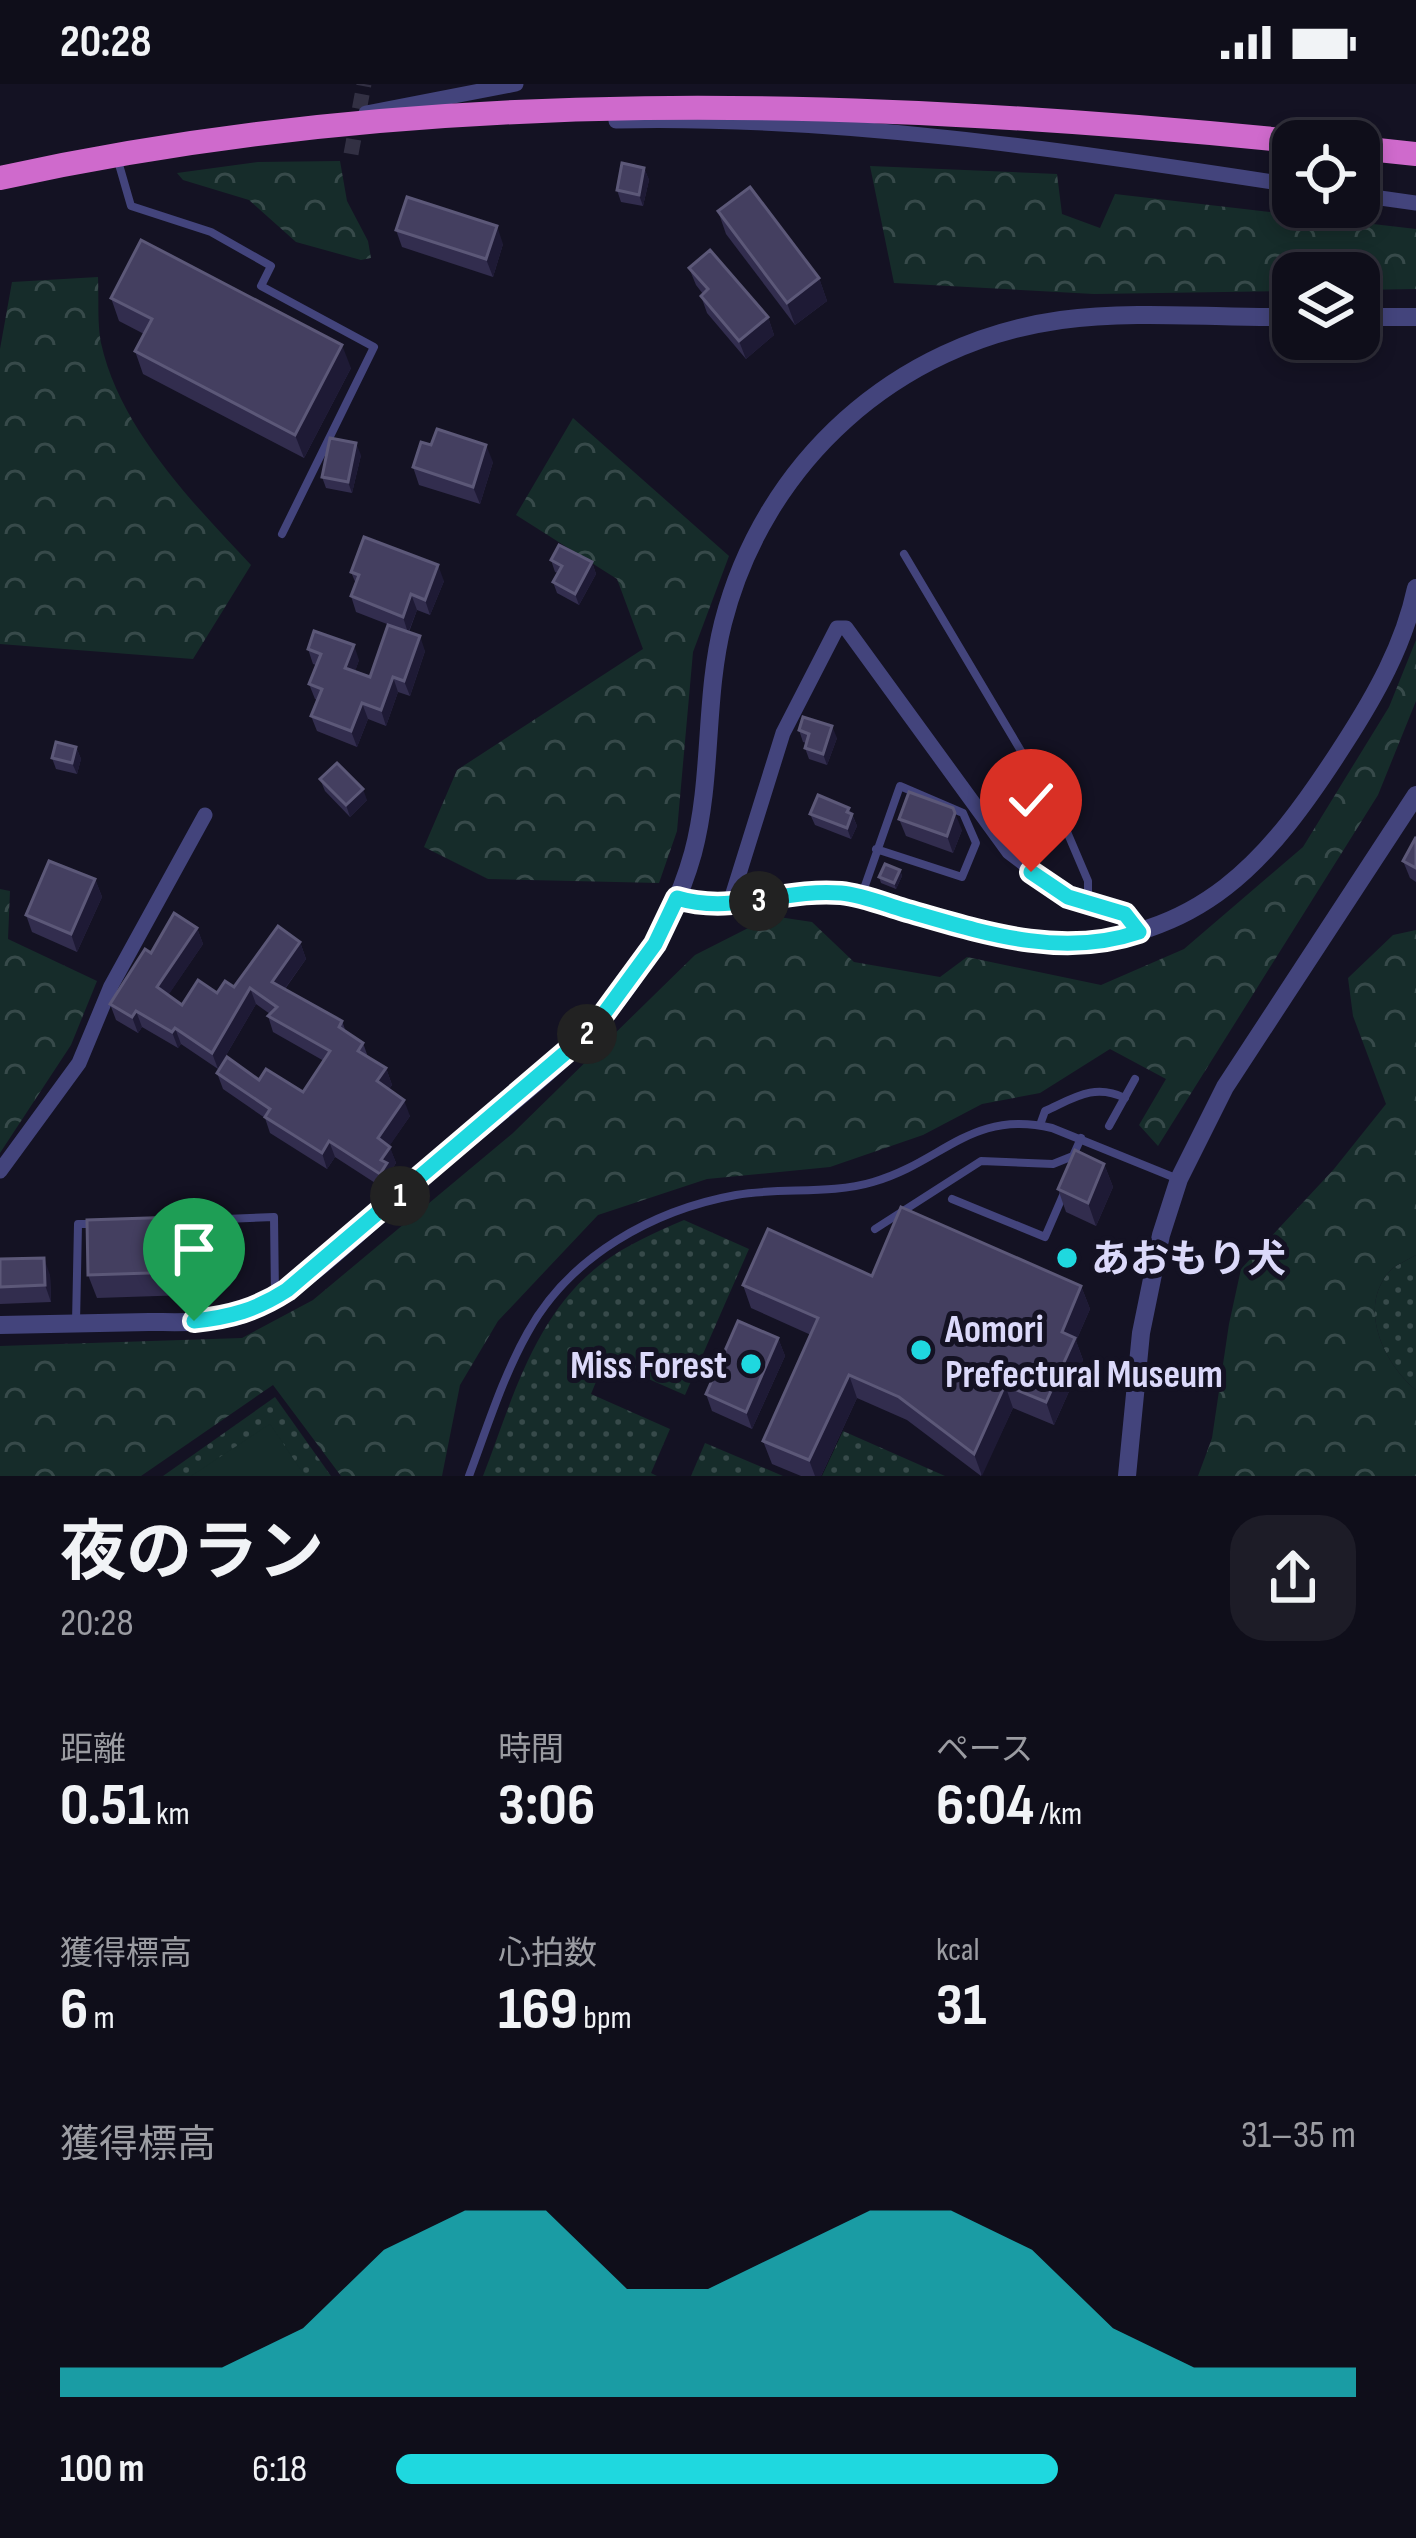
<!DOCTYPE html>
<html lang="ja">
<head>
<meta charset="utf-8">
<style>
  :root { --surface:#0f0e1a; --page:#1d1c27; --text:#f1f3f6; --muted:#9b9ca2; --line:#2f2e39; --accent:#1fd8df }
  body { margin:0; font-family:"Sofia Sans Condensed","Noto Sans JP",sans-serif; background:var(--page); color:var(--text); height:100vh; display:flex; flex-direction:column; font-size:45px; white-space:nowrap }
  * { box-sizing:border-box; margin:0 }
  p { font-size:39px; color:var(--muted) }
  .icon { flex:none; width:66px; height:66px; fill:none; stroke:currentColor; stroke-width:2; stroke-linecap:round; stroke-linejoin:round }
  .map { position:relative; height:1392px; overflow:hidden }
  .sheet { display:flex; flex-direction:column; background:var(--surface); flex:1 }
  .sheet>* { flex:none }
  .fabs { position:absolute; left:1272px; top:36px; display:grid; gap:24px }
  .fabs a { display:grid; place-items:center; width:108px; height:108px; border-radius:24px; background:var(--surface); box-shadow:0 6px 18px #0003,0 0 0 3px var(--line); font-size:60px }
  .pin { position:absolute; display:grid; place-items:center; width:102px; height:102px; color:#fff; margin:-123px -51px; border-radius:50% 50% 50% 0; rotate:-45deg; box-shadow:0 0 12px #0007 }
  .pin .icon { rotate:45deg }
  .km { position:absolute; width:60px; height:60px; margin:-30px; border-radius:50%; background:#222; color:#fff; font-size:33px; line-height:60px; text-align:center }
  .round { display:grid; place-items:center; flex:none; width:126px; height:126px; border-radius:36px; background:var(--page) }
  .headline { display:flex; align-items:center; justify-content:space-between; height:204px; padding:0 60px }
  h1 { font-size:66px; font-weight:700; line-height:90px }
  .metrics { display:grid; grid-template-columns:repeat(3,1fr); gap:18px; height:204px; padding:12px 60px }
  .metrics div { display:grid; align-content:center }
  .metrics b { font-size:60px; font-weight:700 }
  .metrics small { font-size:33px; font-weight:400 }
  .metrics p { font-size:33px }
  .chart { height:336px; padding:24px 60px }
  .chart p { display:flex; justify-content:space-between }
  .chart svg { width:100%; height:216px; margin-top:12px; fill:var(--accent); opacity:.7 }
  ul { padding:0 60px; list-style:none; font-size:39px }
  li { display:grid; grid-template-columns:192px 144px 1fr; align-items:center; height:90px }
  li i { height:30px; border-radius:15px; background:var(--accent) }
  .status { display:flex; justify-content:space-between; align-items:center; height:84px; padding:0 60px; background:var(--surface); direction:ltr }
  .status svg { height:33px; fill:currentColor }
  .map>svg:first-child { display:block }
  .green { fill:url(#green-dots) }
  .forest { fill:url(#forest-crowns) }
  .pitch { fill:#162c2a }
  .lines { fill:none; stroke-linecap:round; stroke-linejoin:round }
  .minor-tunnel { stroke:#323043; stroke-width:15; stroke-dasharray:15 8; stroke-linecap:butt }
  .service { stroke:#43447c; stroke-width:8 }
  .minor { stroke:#43447c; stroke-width:15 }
  .tertiary { stroke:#43447c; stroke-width:18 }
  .trunk { stroke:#cf6acc; stroke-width:24 }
  .wall { fill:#322d4e }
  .shaded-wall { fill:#1e1a35 }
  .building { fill:#443f60; stroke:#5c5878; stroke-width:3 }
  .route-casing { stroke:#fff; stroke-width:24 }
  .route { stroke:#1fd8df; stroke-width:15 }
  .poi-dot { fill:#1fd8df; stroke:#141223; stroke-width:4.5 }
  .labels { text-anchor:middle; stroke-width:10; stroke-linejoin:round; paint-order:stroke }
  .poi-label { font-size:39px; font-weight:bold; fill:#dbd9fa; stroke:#141223; text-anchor:start }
</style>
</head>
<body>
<div class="status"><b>20:28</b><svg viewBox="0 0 49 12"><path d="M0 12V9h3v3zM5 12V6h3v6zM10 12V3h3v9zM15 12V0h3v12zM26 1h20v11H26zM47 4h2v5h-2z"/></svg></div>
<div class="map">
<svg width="1416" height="1392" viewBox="0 0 1416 1392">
  <defs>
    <pattern id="green-dots" width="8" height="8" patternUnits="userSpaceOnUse" patternTransform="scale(3)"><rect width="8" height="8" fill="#162c2a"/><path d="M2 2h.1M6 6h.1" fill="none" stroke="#374a4a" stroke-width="1.8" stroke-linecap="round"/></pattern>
    <pattern id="forest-crowns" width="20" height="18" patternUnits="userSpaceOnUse" patternTransform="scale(3)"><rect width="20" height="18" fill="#162c2a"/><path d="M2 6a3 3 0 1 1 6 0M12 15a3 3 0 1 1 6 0" fill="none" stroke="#374a4a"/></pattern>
  </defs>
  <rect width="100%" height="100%" fill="#141223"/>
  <g class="green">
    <path d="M684,1136l65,29 -64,146 -80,-35 -14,34 79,35 -19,44 6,3h-174c29,-75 51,-161 118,-212 25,-19 55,-32 83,-44z"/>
    <path d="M1416,1171v135c-32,-26 -60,-84 -25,-120 6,-6 17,-10 25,-15z"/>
    <polygon points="275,1313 331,1392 163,1392"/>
    <polygon points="843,1347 945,1392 822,1392"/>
    <polygon points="705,1359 783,1392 691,1392"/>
  </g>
  <g class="forest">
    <polygon points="340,77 347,117 368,157 371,174 361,176 296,158 249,116 183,96 177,89 258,78"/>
    <polygon points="870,82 1057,90 1062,130 1100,144 1115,110 1416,145 1416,205 1359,206 1359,189 1293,189 1293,207 1094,210 894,199"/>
    <path d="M98,193c1,21 -1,45 3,66 19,86 92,160 150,222l-58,94 -193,-15v-295l12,-67z"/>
    <polygon points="573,334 729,472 693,568 677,747 659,799 488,795 424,763 457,686 643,565 617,495 516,431"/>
    <polygon points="1416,556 1416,617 1378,711 1158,1062 1139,1041 1166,995 1110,965 1040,1009 982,1020 923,1051 830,1083 707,1095 598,1131 498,1237 460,1301 442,1392 341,1392 273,1301 141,1392 0,1392 0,1262 242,1254 313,1216 513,1049 695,871 772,832 812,838 854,878 940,893 967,873 1101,901 1184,865 1303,763 1389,623"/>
    <polygon points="0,805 10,807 8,855 97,897 71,961 0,1069"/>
    <path d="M1416,846v325c-8,5 -19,9 -25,15 -35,36 -7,94 25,120v86h-218l14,-38 17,-114 12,-55 93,-100 52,-65 -33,-88 -5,-38 45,-43z"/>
  </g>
  <polygon class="pitch" points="270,1340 305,1392 191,1392"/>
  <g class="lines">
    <polyline class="minor-tunnel" points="351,70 364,0"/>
    <g class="service">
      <polyline points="118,77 131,122 211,148 271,182 261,202 374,263 282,450"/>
      <polyline points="904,470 1062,736 1088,797 1088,816"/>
      <polyline points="861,813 900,702 963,729 976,759 962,793 876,765"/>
      <path d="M1040,1041l5,-14c29,-13 49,-28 80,-13"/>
      <polyline points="1109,1042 1135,995"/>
      <polyline points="952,1115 1045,1153 1064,1109"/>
      <polyline points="200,1136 274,1133 275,1212"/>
      <polyline points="875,1145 981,1077 1053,1080 1073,1072 1081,1054"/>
      <polyline points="76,1239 78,1140 96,1140"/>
      <path d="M469,1392c18,-48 34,-100 59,-144 42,-76 125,-122 208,-137 45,-8 94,0 137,-13 70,-20 98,-73 179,-54l126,51"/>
    </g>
    <g class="minor">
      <polyline points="366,29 516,0"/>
      <path d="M616,37c228,-5 453,30 677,64"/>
      <polyline points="1359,111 1416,119"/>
      <polyline points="729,822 783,649 837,544 846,544 1009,768 1068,813 1125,830 1139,848"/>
      <polyline points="0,1087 79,979 111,902 205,731"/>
    </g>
    <g class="tertiary">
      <polyline points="1359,233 1416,233"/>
      <path d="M677,814c63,19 111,-15 171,-4 67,13 134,50 203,49 150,-1 218,-82 293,-199 31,-48 60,-99 72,-156"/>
      <path d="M0,1241c50,-1 99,-2 149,-3 29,0 64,2 92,-7 57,-19 129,-94 176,-134 71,-61 156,-119 211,-195 28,-40 52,-86 65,-133 20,-75 11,-155 30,-230 41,-161 173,-280 338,-303 75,-10 156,-2 232,-3"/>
      <polyline points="1127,1392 1141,1249 1161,1151 1179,1095 1225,1003 1416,711"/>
    </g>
    <g class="trunk">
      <polyline points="1359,64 1416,70"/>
      <path d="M0,94c426,-94 862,-80 1293,-37"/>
    </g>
  </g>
  <g class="wall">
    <polygon points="644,84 649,96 643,122 621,118 617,106"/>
    <polygon points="718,127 819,194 827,217 795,241 726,150"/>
    <polygon points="396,146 503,160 493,193 402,163"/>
    <polygon points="689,184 768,233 774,251 746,275 707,229 701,212 703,210 696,201"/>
    <polygon points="111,214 351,284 304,374 143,290 135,267 144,250 119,237"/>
    <polygon points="361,371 352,409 326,404 322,393"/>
    <polygon points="493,378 480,420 419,401 413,383"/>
    <polygon points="551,476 592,478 596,490 579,521 557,509 553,498 558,489 555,488"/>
    <polygon points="351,488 444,497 430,531 417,526 409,548 425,567 410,612 398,608 386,642 368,635 357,663 317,647 311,632 317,616 315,615 309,600 316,581 313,580 308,565 359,576 355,587 370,593 392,542 356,528 351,512 356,500"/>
    <polygon points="799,646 837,654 827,681 809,675 805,664 806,659 803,658"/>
    <polygon points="76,663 81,675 77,690 56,685 52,674"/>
    <polygon points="320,695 367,716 350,733 325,707"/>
    <polygon points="810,730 852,730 857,742 851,755 815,741"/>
    <polygon points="899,735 962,746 953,769 906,752"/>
    <polygon points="1416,753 1416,798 1410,794 1403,777"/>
    <polygon points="900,786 902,792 896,805 881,799 879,793"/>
    <polygon points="95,795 102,813 77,868 32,848 26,831"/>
    <polygon points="197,844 203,860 168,911 182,921 234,903 300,858 306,875 285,905 342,937 346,948 363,959 368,973 386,984 392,1001 389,1005 410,1032 389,1062 396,1079 390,1088 393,1096 386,1106 335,1073 327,1085 270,1049 265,1034 223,1005 217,989 259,996 303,1008 324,977 273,948 268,932 270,930 256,920 218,985 181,960 178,964 142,943 138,949 116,936 110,920 151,869"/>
    <polygon points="1104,1080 1113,1103 1096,1142 1066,1128 1058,1105"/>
    <polygon points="209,1132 218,1155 219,1210 97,1214 88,1191"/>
    <polygon points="0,1175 50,1191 51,1218 0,1220"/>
    <polygon points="872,1192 1081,1202 1090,1225 1076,1257 1083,1276 1054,1341 1013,1324 981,1392 907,1336 857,1314 821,1392 801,1392 772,1380 763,1357 811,1251 751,1224 743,1201"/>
    <polygon points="778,1254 785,1272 752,1345 712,1327 706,1310"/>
  </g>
  <g class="shaded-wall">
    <polygon points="644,84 649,96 643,122 639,111"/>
    <polygon points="497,142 503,160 493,193 486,175"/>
    <polygon points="819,194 827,217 795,241 787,219"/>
    <polygon points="768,233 774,251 746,275 739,257"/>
    <polygon points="342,261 351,284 304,374 295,351"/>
    <polygon points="356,359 361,371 352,409 348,398"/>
    <polygon points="486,361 493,378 480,420 473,403"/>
    <polygon points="592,478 596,490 579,521 575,510"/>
    <polygon points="438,481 444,497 430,531 425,516"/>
    <polygon points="411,510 417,526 408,549 403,533"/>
    <polygon points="420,552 425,567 410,612 404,597"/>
    <polygon points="354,561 359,576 351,599 345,584"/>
    <polygon points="393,593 398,608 386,642 381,626"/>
    <polygon points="362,619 368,635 357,663 351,647"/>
    <polygon points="832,642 837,654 827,681 823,670"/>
    <polygon points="76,663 81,675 77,690 72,679"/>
    <polygon points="363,705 367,716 350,733 346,721"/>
    <polygon points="849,724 857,742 851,755 847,744"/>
    <polygon points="955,729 962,746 953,769 947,752"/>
    <polygon points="900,786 902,792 896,805 894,799"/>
    <polygon points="95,795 102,813 77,868 71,850"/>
    <polygon points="197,844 203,860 163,919 157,903"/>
    <polygon points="300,858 306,875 278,914 272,898"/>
    <polygon points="250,904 256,920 218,985 212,969"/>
    <polygon points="136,927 142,943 138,949 132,933"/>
    <polygon points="175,944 181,960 178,964 172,948"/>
    <polygon points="386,984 392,1001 383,1013 377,997"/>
    <polygon points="404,1016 410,1032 384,1070 378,1054"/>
    <polygon points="329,1057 335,1073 327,1085 322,1069"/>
    <polygon points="390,1063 396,1079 390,1088 393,1096 386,1106 380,1090 381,1076"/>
    <polygon points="1104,1080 1113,1103 1096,1142 1088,1119"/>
    <polygon points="209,1132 218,1155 219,1210 211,1187"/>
    <polygon points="44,1174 50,1191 51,1218 45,1201"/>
    <polygon points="1081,1202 1090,1225 1076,1257 1083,1276 1054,1341 1046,1318 1062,1248"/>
    <polygon points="778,1254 785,1272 752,1345 746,1328"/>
    <polygon points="849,1291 857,1314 821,1392 815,1392 809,1376"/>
    <polygon points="1005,1301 1013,1324 982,1392 974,1370"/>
  </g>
  <g class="building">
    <polygon points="622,79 644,84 639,111 617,106"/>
    <polygon points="750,103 819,194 787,219 718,127"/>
    <polygon points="407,113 497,142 486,175 396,146"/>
    <polygon points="141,156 342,261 295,351 135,267 152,235 111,214"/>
    <polygon points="710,166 768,233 739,257 701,212 708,205 689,184"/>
    <polygon points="437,345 486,361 473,403 413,383 421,358 431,361"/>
    <polygon points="330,354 356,359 348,398 322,393"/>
    <polygon points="364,453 438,481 425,516 411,510 403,533 351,512 359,491 351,488"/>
    <polygon points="559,461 592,478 575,510 553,498 562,482 551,476"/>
    <polygon points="388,541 420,552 404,597 393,593 381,626 362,619 351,647 311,632 322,605 309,600 321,570 308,565 314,547 354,561 345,584 370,593"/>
    <polygon points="803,633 832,642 823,670 805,664 809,650 799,646"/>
    <polygon points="56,658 76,663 72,679 52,674"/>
    <polygon points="337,679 363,705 346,721 320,695"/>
    <polygon points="909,708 953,724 955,729 947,752 899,735"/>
    <polygon points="818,711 849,724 847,728 852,730 847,744 810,730"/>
    <polygon points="1416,753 1416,784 1403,777"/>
    <polygon points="49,777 95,795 71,850 26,831"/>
    <polygon points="885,780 900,786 894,799 879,793"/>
    <polygon points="174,829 197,844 157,903 182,921 198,896 217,909 225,897 234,903 278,842 300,858 272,898 342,937 339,943 363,959 358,967 386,984 377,997 404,1016 378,1054 390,1063 381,1076 387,1079 380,1090 329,1057 322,1069 265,1033 270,1025 217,989 227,973 259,996 266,985 303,1008 330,967 268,932 277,923 250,904 212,969 175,944 172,948 136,927 132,933 110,920 145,865 151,869"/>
    <polygon points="1075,1066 1104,1080 1088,1119 1058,1105"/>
    <polygon points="901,1123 1081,1202 1062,1248 1075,1254 1046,1318 1005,1301 974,1370 899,1313 849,1291 809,1376 763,1357 818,1234 743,1201 768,1145 872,1192"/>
    <polygon points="209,1132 211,1187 88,1191 87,1136"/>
    <polygon points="44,1174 45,1201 0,1203 0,1175"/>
    <polygon points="738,1237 778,1254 746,1328 706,1310"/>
  </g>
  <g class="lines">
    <g class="route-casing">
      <path id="route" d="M194,1237c37,-4 62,-11 93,-31l305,-260 63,-86 22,-46c56,17 107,-10 164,-5 21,2 43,11 63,17 77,22 156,49 235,22l-14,-18 -57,-17 -37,-25"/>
    </g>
    <use href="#route" class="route"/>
  </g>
  <g class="poi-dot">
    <circle cx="1067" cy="1174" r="12"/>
    <circle cx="921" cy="1266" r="12"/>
    <circle cx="751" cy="1280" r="12"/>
  </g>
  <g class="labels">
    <g class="poi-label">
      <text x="1091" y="1188">あおもり犬</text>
      <text x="945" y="1258">Aomori<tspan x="945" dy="45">Prefectural Museum</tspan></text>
      <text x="727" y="1294" text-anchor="end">Miss Forest</text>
    </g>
  </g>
</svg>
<div class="fabs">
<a><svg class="icon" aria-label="locate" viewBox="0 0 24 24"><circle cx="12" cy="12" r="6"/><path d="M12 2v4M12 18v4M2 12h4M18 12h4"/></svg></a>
<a><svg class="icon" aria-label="layers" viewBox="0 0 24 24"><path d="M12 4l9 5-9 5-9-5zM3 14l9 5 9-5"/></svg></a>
</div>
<div class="pin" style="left:194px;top:1237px;background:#1e9e55"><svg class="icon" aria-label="arrive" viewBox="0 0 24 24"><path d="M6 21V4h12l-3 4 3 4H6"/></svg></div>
<div class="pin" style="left:1031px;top:788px;background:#d93025"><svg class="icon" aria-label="check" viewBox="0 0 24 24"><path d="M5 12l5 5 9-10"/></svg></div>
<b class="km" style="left:400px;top:1112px">1</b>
<b class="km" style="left:587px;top:950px">2</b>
<b class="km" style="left:759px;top:817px">3</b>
</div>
<section class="sheet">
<div class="headline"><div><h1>夜のラン</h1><p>20:28</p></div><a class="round"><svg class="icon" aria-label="share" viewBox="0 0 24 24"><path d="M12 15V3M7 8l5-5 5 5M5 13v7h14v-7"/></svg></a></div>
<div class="metrics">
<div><p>距離</p><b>0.51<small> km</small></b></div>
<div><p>時間</p><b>3:06</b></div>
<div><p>ペース</p><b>6:04<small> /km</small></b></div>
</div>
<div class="metrics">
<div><p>獲得標高</p><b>6<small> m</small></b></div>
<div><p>心拍数</p><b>169<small> bpm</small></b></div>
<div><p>kcal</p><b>31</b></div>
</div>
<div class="chart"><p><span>獲得標高</span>31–35 m</p>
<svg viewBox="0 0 160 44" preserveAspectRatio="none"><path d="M0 44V38L10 38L20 38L30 30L40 14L50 6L60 6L70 22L80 22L90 14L100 6L110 6L120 14L130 30L140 38L150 38L160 38V44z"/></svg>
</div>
<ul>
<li><b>100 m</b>6:18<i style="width:69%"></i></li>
</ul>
</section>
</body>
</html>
